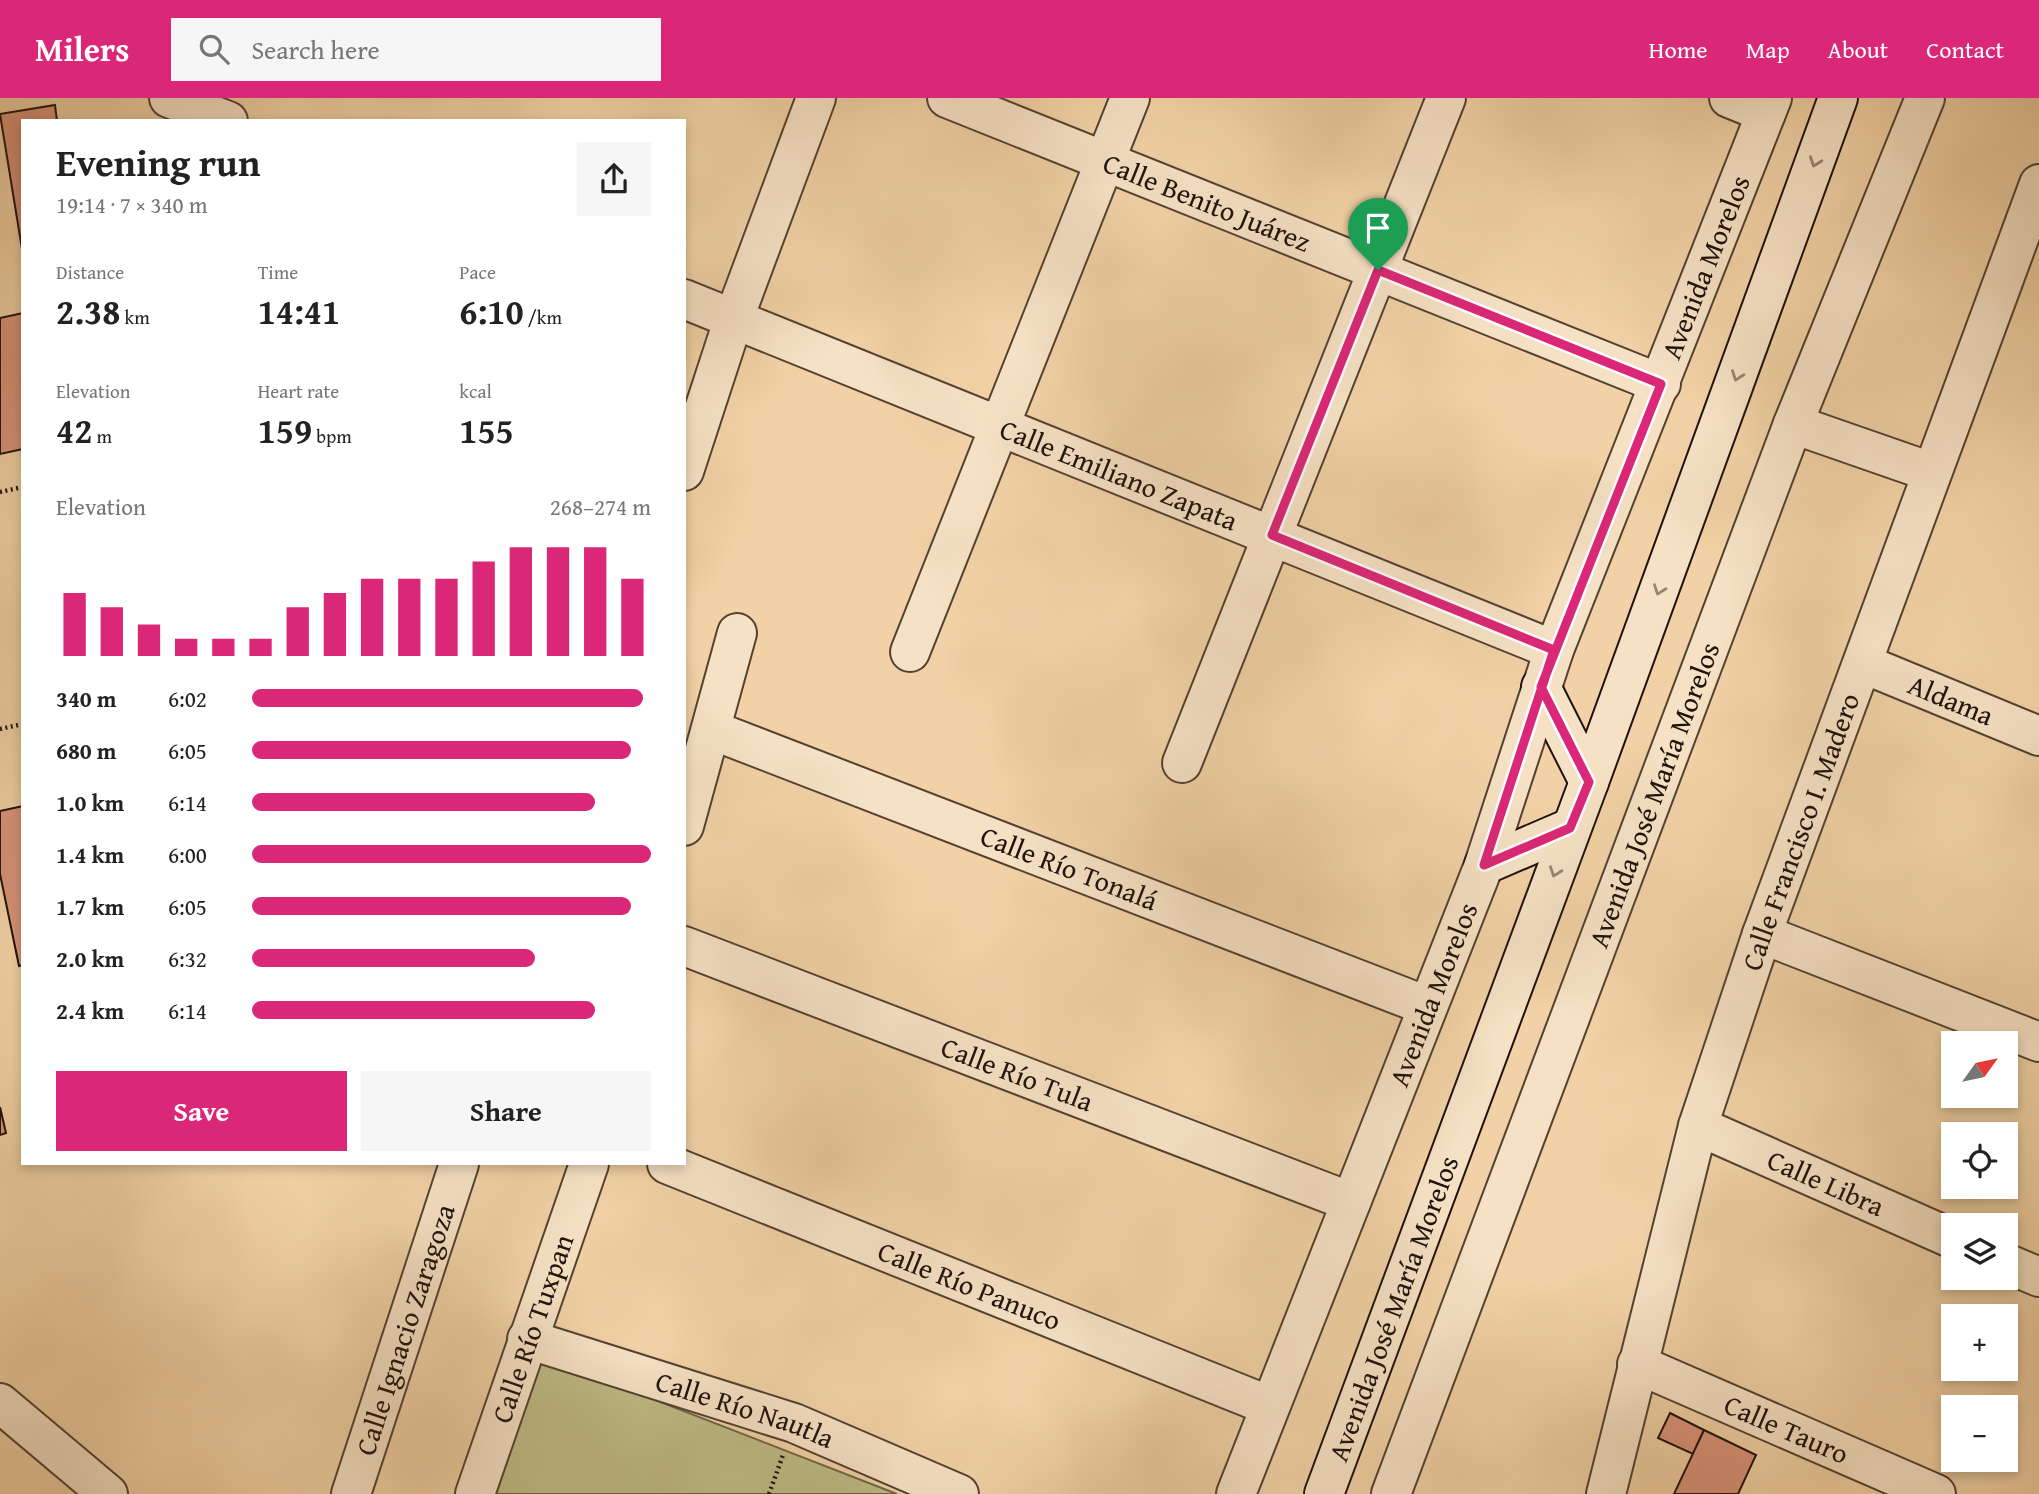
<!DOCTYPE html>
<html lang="en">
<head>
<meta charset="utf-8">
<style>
  :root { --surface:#fff; --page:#f6f6f6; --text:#222; --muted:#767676; --accent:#db2777 }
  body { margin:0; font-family:"Gentium Book Plus",serif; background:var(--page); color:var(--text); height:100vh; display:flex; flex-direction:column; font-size:26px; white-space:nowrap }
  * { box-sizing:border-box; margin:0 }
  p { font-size:23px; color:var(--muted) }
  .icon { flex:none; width:38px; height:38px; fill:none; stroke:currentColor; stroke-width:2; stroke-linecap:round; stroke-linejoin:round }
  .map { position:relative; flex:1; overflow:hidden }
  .details { position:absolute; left:21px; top:21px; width:665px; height:1046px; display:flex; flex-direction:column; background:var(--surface); border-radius:0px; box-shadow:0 4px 10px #0003 }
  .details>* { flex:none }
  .needle { width:46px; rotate:57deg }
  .fabs { position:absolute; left:1941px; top:933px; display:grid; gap:14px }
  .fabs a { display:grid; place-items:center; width:77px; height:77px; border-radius:0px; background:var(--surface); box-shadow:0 4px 10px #0003; font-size:35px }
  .pin { position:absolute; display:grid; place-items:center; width:60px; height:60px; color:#fff; margin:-72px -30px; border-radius:50% 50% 50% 0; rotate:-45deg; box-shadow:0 0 7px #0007 }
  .pin .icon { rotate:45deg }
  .round { display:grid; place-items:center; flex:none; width:74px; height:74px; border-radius:0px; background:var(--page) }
  .headline { display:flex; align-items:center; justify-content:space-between; height:119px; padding:0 35px }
  h1 { font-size:38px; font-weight:800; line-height:52px }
  .stats { display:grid; grid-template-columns:repeat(3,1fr); gap:10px; height:119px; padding:7px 35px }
  .stats div { display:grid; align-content:center }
  .stats b { font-size:35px; font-weight:800 }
  .stats small { font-size:19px; font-weight:400 }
  .stats p { font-size:19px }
  .chart { height:196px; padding:14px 35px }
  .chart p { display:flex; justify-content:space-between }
  .chart svg { width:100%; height:126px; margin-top:7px; stroke:var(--accent); stroke-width:6 }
  .action { display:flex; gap:14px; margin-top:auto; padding:14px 35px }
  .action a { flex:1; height:80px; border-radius:0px; background:var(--accent); color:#fff; font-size:28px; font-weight:800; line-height:80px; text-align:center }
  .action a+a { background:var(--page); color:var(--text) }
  ul { padding:0 35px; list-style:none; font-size:23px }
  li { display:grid; grid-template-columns:112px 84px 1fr; align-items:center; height:52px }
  li i { height:18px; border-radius:9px; background:var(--accent) }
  header { display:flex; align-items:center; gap:42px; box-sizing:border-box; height:98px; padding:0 35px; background:var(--accent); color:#fff }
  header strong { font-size:33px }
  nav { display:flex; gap:38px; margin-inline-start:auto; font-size:24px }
  .search { width:490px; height:63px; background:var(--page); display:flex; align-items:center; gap:18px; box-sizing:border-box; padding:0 24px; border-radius:0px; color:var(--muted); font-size:26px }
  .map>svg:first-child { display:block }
  .green { fill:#bdba84; stroke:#6e6648; stroke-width:2 }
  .building { fill:#d99379; stroke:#1e130d; stroke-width:2 }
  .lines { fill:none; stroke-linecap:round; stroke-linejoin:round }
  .minor-casing { stroke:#534233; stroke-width:42 }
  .tertiary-casing { stroke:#534233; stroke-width:42 }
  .secondary-casing { stroke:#1e130d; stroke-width:42 }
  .path { stroke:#1e130d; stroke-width:4.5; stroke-dasharray:2 3.5; stroke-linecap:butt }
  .minor { stroke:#f6e1c4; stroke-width:38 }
  .tertiary { stroke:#f6e1c4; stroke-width:38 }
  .secondary { stroke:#f6e1c4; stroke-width:38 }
  .oneway { stroke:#958472 }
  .route-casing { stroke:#fff; stroke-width:14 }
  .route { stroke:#db2777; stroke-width:9 }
  .labels { text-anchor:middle; stroke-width:5; stroke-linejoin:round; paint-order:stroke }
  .street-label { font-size:28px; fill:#1e130d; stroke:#f6e1c4 }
</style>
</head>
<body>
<header>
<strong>Milers</strong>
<div class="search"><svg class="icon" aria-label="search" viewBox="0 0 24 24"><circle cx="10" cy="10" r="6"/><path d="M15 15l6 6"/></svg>Search here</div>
<nav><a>Home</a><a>Map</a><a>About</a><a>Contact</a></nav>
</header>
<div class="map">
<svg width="2039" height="1396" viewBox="0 0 2039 1396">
  <rect width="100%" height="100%" fill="#f1d1a5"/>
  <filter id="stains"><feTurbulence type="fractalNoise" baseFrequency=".00286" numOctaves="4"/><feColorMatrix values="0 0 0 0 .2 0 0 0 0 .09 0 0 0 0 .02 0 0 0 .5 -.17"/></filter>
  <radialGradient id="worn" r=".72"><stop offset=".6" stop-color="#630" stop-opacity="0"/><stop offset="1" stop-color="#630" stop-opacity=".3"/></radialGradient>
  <polygon class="green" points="542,1258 897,1396 492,1396"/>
  <g class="building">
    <polygon points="55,7 57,23 23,23 23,157 0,16"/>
    <polygon points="23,215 23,351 0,356 0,220"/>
    <polygon points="23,708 23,867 19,868 0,776 0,713"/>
    <polygon points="0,1009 6,1035 0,1037"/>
    <polygon points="1670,1315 1704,1332 1693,1356 1658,1340"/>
    <polygon points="1704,1332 1756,1357 1738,1396 1674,1396"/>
  </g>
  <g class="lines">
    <g class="minor-casing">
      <g id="minor">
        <polyline points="169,0 228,23"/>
        <path id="s1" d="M947,0l714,286"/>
        <polyline points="1729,0 1766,15"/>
        <path id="s2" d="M684,201l870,351"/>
        <polyline points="1793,326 1931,374"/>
        <polyline points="684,373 734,220 816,0"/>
        <polyline points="910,554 1130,0"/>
        <path id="s3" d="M1864,566l175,72"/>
        <path id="s4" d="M712,632l715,276"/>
        <polyline points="1182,665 1446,0"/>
        <polyline points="684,728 737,535"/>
        <polyline points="1762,836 2039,944"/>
        <path id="s5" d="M684,848l667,256"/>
        <path id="s6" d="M1698,1028l255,113"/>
        <path id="s7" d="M667,1066l603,242"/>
        <polyline points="2006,1165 2039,1179"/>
        <path id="s8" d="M527,1241l267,84 165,71"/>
        <path id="s9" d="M1637,1266l299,130"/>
        <path id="s10" d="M351,1396l108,-330"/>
        <path id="s11" d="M475,1396l114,-330"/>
        <path id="s12" d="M1236,1396l248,-629 70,-215 218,-552"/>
        <path id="s13" d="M1391,1396l402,-1070 132,-326"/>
        <path id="s14" d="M1606,1396l92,-368 64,-192 277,-750"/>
      </g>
    </g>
    <g class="tertiary-casing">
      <polyline id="tertiary" points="0,1305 108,1396"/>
    </g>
    <g class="secondary-casing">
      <g id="secondary">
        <polyline points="1541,589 1589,684"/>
        <polyline points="1484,767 1570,730"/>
        <path id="s15" d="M1324,1396l265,-712 249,-684"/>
      </g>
    </g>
    <g class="path">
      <polyline points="0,394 23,389"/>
      <polyline points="0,631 23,626"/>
      <polyline points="769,1396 783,1357"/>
    </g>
    <use href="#minor" class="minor"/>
    <use href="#tertiary" class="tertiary"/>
    <use href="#secondary" class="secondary"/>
  </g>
  <defs><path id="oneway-chevron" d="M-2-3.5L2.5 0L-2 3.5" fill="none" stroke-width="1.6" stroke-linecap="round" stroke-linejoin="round" transform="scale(1.75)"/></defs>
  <g class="oneway">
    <use href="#oneway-chevron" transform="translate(1815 64) rotate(110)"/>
    <use href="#oneway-chevron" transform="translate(1737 278) rotate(110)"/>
    <use href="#oneway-chevron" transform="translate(1659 492) rotate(110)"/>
    <use href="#oneway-chevron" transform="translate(1555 774) rotate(110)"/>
  </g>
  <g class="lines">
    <g class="route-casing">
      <polyline id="route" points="1378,172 1272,437 1554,552 1484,767 1570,730 1589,684 1541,589 1661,286 1378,172"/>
    </g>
    <use href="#route" class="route"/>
  </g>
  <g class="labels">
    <g class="street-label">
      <text dy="10" stroke="none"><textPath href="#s1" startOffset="280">Calle Benito Juárez</textPath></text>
      <text dy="10" stroke="none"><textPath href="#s12" startOffset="1314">Avenida Morelos</textPath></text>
      <text dy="10" stroke="none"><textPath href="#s2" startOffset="469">Calle Emiliano Zapata</textPath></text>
      <text dy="10" stroke="none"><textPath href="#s3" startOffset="94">Aldama</textPath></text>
      <text dy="10" stroke="none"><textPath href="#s13" startOffset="747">Avenida José María Morelos</textPath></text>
      <text dy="10" stroke="none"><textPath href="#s14" startOffset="691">Calle Francisco I. Madero</textPath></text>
      <text dy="10" stroke="none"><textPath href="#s4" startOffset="383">Calle Río Tonalá</textPath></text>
      <text dy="10" stroke="none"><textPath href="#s12" startOffset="537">Avenida Morelos</textPath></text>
      <text dy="10" stroke="none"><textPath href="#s5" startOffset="357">Calle Río Tula</textPath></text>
      <text dy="10" stroke="none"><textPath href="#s6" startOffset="140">Calle Libra</textPath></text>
      <text dy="10" stroke="none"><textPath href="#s7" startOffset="326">Calle Río Panuco</textPath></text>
      <text dy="10" stroke="none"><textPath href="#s15" startOffset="198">Avenida José María Morelos</textPath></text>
      <text dy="10" stroke="none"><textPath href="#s10" startOffset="173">Calle Ignacio Zaragoza</textPath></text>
      <text dy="10" stroke="none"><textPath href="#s11" startOffset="175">Calle Río Tuxpan</textPath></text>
      <text dy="10" stroke="none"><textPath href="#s8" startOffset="229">Calle Río Nautla</textPath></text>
      <text dy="10" stroke="none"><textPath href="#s9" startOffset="163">Calle Tauro</textPath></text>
    </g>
  </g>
  <rect width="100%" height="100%" filter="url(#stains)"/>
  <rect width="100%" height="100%" fill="url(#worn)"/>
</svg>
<div class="fabs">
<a><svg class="needle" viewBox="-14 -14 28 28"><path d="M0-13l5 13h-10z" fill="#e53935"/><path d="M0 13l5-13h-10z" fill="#767676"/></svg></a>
<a><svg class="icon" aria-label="locate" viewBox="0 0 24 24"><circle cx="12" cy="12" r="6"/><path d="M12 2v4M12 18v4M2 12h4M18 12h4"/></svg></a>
<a><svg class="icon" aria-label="layers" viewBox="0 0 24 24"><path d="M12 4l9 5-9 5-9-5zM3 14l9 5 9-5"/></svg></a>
<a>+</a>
<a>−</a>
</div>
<div class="pin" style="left:1378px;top:172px;background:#1e9e55"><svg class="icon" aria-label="arrive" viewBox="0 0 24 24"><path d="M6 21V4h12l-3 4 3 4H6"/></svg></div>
<section class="details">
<div class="headline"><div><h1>Evening run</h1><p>19:14 · 7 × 340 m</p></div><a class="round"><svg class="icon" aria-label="share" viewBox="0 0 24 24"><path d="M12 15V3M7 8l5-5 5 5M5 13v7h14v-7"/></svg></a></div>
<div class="stats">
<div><p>Distance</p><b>2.38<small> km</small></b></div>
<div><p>Time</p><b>14:41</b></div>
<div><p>Pace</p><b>6:10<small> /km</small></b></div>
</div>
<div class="stats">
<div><p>Elevation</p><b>42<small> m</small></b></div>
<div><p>Heart rate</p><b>159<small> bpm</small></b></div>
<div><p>kcal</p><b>155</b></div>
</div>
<div class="chart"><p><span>Elevation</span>268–274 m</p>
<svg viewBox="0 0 160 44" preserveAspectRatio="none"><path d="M5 44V22M15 44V27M25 44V33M35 44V38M45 44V38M55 44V38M65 44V27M75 44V22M85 44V17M95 44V17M105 44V17M115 44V11M125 44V6M135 44V6M145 44V6M155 44V17"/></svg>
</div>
<ul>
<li><b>340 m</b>6:02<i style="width:98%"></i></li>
<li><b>680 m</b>6:05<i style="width:95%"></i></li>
<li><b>1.0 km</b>6:14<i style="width:86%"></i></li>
<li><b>1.4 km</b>6:00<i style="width:100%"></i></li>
<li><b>1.7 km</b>6:05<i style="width:95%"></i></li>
<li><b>2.0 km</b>6:32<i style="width:71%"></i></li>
<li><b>2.4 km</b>6:14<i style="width:86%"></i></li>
</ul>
<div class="action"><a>Save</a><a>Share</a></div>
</section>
</div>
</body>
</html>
